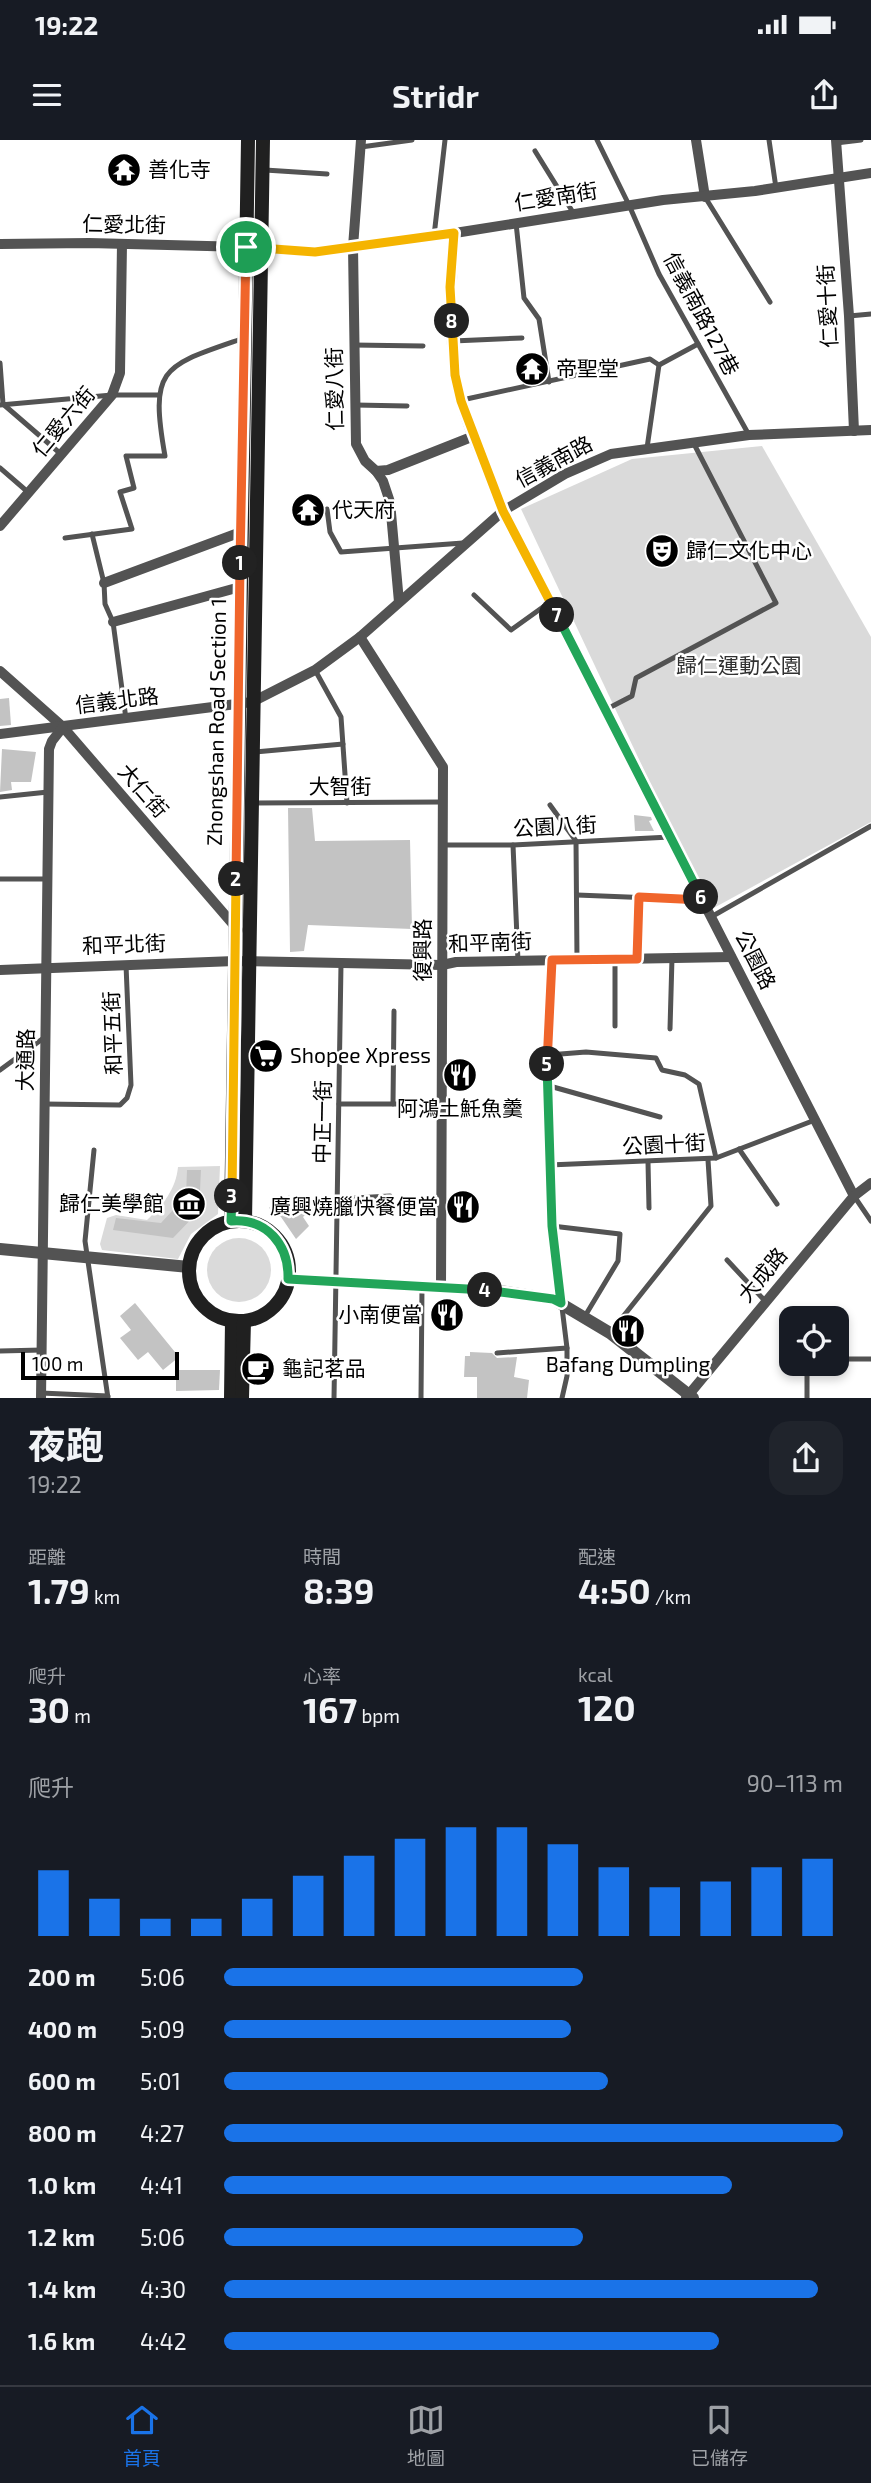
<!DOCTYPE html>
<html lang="zh-TW">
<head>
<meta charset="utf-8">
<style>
  :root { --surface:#171b24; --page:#20242c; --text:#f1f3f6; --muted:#9ea1a6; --line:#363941; --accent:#1a73e8 }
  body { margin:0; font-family:"Exo 2","Noto Sans TC",sans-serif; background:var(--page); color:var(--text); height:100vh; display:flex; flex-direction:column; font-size:26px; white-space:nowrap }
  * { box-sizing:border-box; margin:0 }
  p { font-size:23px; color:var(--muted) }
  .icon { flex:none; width:38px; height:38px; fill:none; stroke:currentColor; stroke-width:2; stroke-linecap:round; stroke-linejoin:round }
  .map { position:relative; height:1258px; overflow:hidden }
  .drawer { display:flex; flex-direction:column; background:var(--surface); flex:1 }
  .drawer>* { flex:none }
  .controls { position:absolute; left:779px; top:1166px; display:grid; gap:14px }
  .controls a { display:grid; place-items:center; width:70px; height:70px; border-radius:14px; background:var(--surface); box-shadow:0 4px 10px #0003; font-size:35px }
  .scale { position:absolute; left:21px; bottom:18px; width:158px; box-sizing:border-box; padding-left:7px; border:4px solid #000; border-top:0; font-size:19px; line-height:24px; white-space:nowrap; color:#000; -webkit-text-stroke:5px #fff; paint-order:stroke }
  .pin { position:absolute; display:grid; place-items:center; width:60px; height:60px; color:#fff; margin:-30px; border:4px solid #fff; border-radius:50%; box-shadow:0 2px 7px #0007 }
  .km { position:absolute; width:35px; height:35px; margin:-18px; border-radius:50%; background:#222; color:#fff; font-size:19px; line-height:35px; text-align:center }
  .round { display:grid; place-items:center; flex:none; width:74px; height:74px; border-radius:21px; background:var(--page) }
  .summary { display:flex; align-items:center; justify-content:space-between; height:119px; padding:0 28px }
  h1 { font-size:38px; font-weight:700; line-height:52px }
  .figures { display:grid; grid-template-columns:repeat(3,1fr); gap:10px; height:119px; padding:7px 28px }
  .figures div { display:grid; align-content:center }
  .figures b { font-size:35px; font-weight:700 }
  .figures small { font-size:19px; font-weight:400 }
  .figures p { font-size:19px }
  .chart { height:196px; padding:14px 28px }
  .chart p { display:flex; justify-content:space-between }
  .chart svg { width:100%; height:126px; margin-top:7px; stroke:var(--accent); stroke-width:6 }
  ul { padding:0 28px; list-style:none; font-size:23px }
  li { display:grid; grid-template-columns:112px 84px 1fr; align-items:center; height:52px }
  li i { height:18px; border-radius:9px; background:var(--accent) }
  .status { display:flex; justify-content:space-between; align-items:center; height:49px; padding:0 35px; background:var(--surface); direction:ltr }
  .status svg { height:19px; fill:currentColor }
  header { display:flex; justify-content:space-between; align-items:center; height:91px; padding:0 28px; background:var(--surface); font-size:32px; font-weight:700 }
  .menu { display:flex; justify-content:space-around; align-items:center; height:98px; border-top:2px solid var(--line); background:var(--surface); font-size:19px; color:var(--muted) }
  .menu a { display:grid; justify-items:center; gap:4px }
  .menu .current { color:var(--accent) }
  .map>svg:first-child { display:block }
  .green { fill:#dadada }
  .building { fill:#c3c3c3 }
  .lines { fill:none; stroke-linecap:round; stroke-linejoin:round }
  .service { stroke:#535353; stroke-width:5 }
  .minor { stroke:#535353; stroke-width:10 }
  .tertiary { stroke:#535353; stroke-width:12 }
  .secondary { stroke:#202020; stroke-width:14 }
  .split-1-casing { stroke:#fff; stroke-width:14 }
  .split-2-casing { stroke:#fff; stroke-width:14 }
  .split-3-casing { stroke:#fff; stroke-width:14 }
  .split-4-casing { stroke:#fff; stroke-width:14 }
  .split-5-casing { stroke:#fff; stroke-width:14 }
  .split-6-casing { stroke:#fff; stroke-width:14 }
  .split-7-casing { stroke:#fff; stroke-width:14 }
  .split-8-casing { stroke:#fff; stroke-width:14 }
  .split-9-casing { stroke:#fff; stroke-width:14 }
  .split-1 { stroke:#f0652b; stroke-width:9 }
  .split-2 { stroke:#f0652b; stroke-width:9 }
  .split-3 { stroke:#f5b400; stroke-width:9 }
  .split-4 { stroke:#22a559; stroke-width:9 }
  .split-5 { stroke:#22a559; stroke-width:9 }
  .split-6 { stroke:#f0652b; stroke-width:9 }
  .split-7 { stroke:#22a559; stroke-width:9 }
  .split-8 { stroke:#f5b400; stroke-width:9 }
  .split-9 { stroke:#f5b400; stroke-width:9 }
  .labels { text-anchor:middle; stroke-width:5; stroke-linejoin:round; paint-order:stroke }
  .poi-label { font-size:21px; fill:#000; stroke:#fff; text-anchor:start }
  .street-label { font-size:21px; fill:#000; stroke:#fff }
  .park-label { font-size:21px; fill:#313131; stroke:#fff }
</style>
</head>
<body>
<div class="status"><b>19:22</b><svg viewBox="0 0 49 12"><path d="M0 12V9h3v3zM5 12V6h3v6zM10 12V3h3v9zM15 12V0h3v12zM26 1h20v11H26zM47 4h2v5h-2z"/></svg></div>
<header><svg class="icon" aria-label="menu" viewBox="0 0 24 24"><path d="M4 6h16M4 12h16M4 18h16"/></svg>Stridr<svg class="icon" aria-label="share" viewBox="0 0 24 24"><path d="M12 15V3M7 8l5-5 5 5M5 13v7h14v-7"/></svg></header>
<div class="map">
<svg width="871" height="1258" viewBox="0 0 871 1258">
  <rect width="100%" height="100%" fill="#fff"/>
  <g class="green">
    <polygon points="762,306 871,497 871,682 710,770 521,369 632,319"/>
    <path d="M220,1026l-2,48 -27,20 -13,25 -76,-9 -2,-6 7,-26 9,-3 31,5c16,-15 29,-31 31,-53z"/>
    <circle cx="239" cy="1130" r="32"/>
  </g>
  <g class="building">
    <polygon points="9,558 11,585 0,586 0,559"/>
    <polygon points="2,609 36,612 31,642 11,642 12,650 0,652"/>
    <polygon points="288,668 312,668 315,701 410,700 412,789 308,785 304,811 290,812"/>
    <polygon points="634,675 651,677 652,680 649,681 654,691 635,691"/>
    <polygon points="187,1030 201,1030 199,1071 173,1098 113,1090 116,1078 161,1083 186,1056"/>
    <polygon points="281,1055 284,1059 289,1055 307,1073 303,1077 309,1086 296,1099 281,1077 269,1068"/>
    <polygon points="135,1163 179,1217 163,1230 148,1212 138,1220 120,1198 131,1190 120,1176"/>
    <polygon points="470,1212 492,1213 497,1218 517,1217 514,1237 529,1240 527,1258 477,1258 477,1237 464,1237 465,1216 470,1216"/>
    <polygon points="176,1230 220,1230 219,1250 176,1251"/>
  </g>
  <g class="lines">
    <g class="service">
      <polyline points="597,0 629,65 659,134 749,295"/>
      <polyline points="769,0 776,48"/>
      <polyline points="836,3 861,0"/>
      <polyline points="361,7 412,0"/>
      <polyline points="535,11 574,74"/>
      <polyline points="265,30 327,34"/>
      <polyline points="705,57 770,162"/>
      <polyline points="516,83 524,158 539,179 549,242"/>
      <polyline points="434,96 445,0"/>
      <polyline points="849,176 871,174"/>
      <polyline points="453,201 522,198"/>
      <polyline points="353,205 423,206"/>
      <polyline points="0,223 3,264 62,315"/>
      <polyline points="659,225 698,204"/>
      <polyline points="462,260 650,219 659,225"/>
      <polyline points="0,265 112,255 158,255"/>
      <polyline points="355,265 407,266"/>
      <polyline points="647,308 659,225"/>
      <polyline points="0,328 29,353"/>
      <polyline points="327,369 330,392 341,412 463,403"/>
      <polyline points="92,394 104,443 105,464 113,482 126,579"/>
      <path d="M65,398l67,-9 -12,-37 14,-4 -8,-32h39c-16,-90 -2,-90 79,-118"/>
      <polyline points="474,455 511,490 550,462"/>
      <polyline points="315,530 341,577 347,663"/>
      <polyline points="605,570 632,556 636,538 776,463 693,302"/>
      <polyline points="255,612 343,604"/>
      <polyline points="0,657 48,652"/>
      <polyline points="253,663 443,662"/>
      <polyline points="550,665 576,701 577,820"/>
      <polyline points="442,705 513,705 670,697"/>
      <polyline points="513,705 518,821"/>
      <polyline points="0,739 47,739"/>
      <polyline points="577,755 702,760"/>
      <polyline points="711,777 871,686"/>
      <polyline points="615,819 615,886"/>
      <polyline points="637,819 639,757"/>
      <polyline points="552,820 546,945 552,1086 567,1208 567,1236 562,1258"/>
      <polyline points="670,889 672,818"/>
      <polyline points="548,915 586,912 656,918 662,930 685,935 699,944 716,1018"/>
      <polyline points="0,930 45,897"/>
      <polyline points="546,945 660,977"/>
      <polyline points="44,964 120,965 127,958 131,945 126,825"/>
      <polyline points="339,964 440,964"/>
      <polyline points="393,964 394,871"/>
      <polyline points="739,1009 777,1064"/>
      <polyline points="94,1010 85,1101 108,1258"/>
      <polyline points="648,1022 649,1068"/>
      <polyline points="549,1025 716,1018 815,980"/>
      <polyline points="854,1056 871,1081"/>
      <polyline points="337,1059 390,1056"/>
      <polyline points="552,1086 620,1094 618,1121 585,1176"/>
      <polyline points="727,1120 766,1162"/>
      <polyline points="610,1193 711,1066 708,1020"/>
      <polyline points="0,1211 42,1210"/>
      <polyline points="497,1213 567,1208"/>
      <polyline points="836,1219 871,1219"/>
      <polyline points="807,1223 807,1258"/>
      <polyline points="41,1253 108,1256"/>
      <polyline points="334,1258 341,824"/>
      <polyline points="421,1258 422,1147"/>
    </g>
    <g class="minor">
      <polyline points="361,0 353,107 356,304 365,321 376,331 383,341 390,362 399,462"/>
      <polyline points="696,0 705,57"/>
      <polyline points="836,0 849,176 854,291"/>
      <path d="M455,93c-4,50 -8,119 5,167 11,37 29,74 43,111l351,685"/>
      <polyline points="0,104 89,103 246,107 315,112 455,93 663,60 755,51 871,33"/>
      <polyline points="376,331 388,330 474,296"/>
      <polyline points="0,386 112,255 120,233 122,104"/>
      <polyline points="104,443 241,392"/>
      <polyline points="113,482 240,447"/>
      <polyline points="360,497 443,627 441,1148"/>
      <polyline points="0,531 63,587 238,790"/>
      <polyline points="0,594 252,562 315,530 360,497 503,371 565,334 611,314 749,295 871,290"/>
      <polyline points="0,830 235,821 442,825 456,822 731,817"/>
      <polyline points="41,1258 49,609 52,601 63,587"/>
      <polyline points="686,1258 854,1056 871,1043"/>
    </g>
    <g class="tertiary">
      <polyline points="0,1109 189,1127"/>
      <polyline points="288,1139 500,1151 553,1159 610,1193 693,1258"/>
    </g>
    <g class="secondary">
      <polyline points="231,1081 248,0"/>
      <polyline points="245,1081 263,0"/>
      <circle cx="239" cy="1131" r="50"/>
      <polyline points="231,1258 232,1181"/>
      <polyline points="242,1258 244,1181"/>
    </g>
  </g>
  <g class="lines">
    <g class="split-1-casing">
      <polyline id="split-1" points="240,423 246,107"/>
    </g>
    <g class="split-2-casing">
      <polyline id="split-2" points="236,739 240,423"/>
    </g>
    <g class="split-3-casing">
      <polyline id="split-3" points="232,1056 236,739"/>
    </g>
    <g class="split-4-casing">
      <path id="split-4" d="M232,1056l-1,25c36,-3 58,24 57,58l197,11"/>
    </g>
    <g class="split-5-casing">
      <polyline id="split-5" points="485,1150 553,1159 561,1163 552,1086 547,924"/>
    </g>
    <g class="split-6-casing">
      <polyline id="split-6" points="547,924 552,820 637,819 639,757 702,760 701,757"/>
    </g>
    <g class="split-7-casing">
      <polyline id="split-7" points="557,475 701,757"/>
    </g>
    <g class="split-8-casing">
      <polyline id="split-8" points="452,181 455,235 461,261 503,371 557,475"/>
    </g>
    <g class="split-9-casing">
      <polyline id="split-9" points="246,107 315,112 454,93 450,147 452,181"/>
    </g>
    <use href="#split-1" class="split-1"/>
    <use href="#split-2" class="split-2"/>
    <use href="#split-3" class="split-3"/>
    <use href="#split-4" class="split-4"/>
    <use href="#split-5" class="split-5"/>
    <use href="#split-6" class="split-6"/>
    <use href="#split-7" class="split-7"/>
    <use href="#split-8" class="split-8"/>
    <use href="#split-9" class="split-9"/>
  </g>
  <defs>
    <g id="temple-disc" transform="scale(1.75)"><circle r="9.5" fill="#000" stroke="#fff"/><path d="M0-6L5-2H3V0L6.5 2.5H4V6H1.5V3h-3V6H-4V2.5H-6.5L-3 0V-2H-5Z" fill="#fff"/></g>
    <g id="theatre-disc" transform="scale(1.75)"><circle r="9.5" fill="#000" stroke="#fff"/><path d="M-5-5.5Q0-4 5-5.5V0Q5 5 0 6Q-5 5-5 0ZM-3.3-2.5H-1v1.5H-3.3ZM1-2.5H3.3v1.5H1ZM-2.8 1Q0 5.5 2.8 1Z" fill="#fff"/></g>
    <g id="supermarket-disc" transform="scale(1.75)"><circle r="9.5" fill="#000" stroke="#fff"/><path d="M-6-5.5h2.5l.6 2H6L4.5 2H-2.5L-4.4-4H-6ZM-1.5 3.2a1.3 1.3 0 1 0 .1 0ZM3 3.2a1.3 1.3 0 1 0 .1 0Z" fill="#fff"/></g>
    <g id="restaurant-disc" transform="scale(1.75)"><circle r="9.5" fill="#000" stroke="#fff"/><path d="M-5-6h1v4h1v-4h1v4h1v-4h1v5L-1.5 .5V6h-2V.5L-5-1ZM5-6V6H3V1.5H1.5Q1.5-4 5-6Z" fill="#fff"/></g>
    <g id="museum-disc" transform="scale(1.75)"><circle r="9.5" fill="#000" stroke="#fff"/><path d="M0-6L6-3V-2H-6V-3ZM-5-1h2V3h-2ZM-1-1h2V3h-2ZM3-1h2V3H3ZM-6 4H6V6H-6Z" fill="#fff"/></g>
    <g id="cafe-disc" transform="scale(1.75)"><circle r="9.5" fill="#000" stroke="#fff"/><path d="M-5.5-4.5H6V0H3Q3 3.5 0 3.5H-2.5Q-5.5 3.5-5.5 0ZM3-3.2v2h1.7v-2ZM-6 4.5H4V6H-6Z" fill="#fff"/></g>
  </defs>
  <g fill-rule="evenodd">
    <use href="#temple-disc" x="124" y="30"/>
    <use href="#temple-disc" x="532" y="229"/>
    <use href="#temple-disc" x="308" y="370"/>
    <use href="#theatre-disc" x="662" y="411"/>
    <use href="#supermarket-disc" x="266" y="916"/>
    <use href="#restaurant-disc" x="460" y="935"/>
    <use href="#museum-disc" x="189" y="1064"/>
    <use href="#restaurant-disc" x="463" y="1067"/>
    <use href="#restaurant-disc" x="447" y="1175"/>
    <use href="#restaurant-disc" x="628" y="1191"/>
    <use href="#cafe-disc" x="258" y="1229"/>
  </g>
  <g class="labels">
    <g class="poi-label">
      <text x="148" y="37">善化寺</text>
      <text x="556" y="236">帝聖堂</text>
      <text x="332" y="377">代天府</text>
      <text x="686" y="418">歸仁文化中心</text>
      <text x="290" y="923">Shopee Xpress</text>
      <text x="460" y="976" text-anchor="middle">阿鴻土魠魚羹</text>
      <text x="164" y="1071" text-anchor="end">歸仁美學館</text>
      <text x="438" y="1074" text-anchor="end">廣興燒臘快餐便當</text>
      <text x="422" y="1182" text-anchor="end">小南便當</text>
      <text x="628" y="1232" text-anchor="middle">Bafang Dumpling</text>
      <text x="282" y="1236">龜記茗品</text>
    </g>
    <g class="street-label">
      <text transform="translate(556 57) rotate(-9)" y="7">仁愛南街</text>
      <text transform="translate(124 85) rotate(1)" y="7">仁愛北街</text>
      <text transform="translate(828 166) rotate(-93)" y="7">仁愛十街</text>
      <text transform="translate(701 174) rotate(62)" y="7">信義南路127巷</text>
      <text transform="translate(335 249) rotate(-91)" y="7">仁愛八街</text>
      <text transform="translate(64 282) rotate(-50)" y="7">仁愛六街</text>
      <text transform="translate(554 322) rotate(-28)" y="7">信義南路</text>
      <text transform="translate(117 561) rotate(-7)" y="7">信義北路</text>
      <text transform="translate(217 582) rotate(-89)" y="7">Zhongshan Road Section 1</text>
      <text x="340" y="654">大智街</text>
      <text transform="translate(143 651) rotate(49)" y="7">大仁街</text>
      <text transform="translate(555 687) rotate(-3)" y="7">公園八街</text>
      <text transform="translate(490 803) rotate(-2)" y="7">和平南街</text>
      <text transform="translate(124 805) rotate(-2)" y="7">和平北街</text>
      <text transform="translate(423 810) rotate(-90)" y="7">復興路</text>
      <text transform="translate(755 820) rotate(63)" y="7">公園路</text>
      <text transform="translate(113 893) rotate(-92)" y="7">和平五街</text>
      <text transform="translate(26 920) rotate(-89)" y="7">大通路</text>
      <text transform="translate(323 982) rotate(-89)" y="7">中正一街</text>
      <text transform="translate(664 1005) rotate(-3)" y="7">公園十街</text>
      <text transform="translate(763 1135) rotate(-50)" y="7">大成路</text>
    </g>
    <g class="park-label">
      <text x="739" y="533">歸仁運動公園</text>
    </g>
  </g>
</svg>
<div class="controls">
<a><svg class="icon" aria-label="locate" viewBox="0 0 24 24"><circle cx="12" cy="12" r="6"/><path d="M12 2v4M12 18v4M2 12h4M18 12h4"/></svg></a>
</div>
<div class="scale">100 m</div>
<div class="pin" style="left:246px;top:107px;background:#1e9e55"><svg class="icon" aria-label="arrive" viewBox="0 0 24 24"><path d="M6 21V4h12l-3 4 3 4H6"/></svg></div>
<b class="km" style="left:240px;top:423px">1</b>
<b class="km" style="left:236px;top:739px">2</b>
<b class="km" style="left:232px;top:1056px">3</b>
<b class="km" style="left:485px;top:1150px">4</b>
<b class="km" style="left:547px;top:924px">5</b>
<b class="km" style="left:701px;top:757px">6</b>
<b class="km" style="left:557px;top:475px">7</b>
<b class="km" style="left:452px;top:181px">8</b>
</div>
<section class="drawer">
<div class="summary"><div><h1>夜跑</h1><p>19:22</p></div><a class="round"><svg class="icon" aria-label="share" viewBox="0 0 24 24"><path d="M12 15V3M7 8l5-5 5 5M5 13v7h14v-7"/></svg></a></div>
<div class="figures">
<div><p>距離</p><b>1.79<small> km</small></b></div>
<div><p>時間</p><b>8:39</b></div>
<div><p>配速</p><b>4:50<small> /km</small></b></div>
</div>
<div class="figures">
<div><p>爬升</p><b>30<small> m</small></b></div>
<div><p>心率</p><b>167<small> bpm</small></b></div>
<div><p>kcal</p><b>120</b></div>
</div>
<div class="chart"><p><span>爬升</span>90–113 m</p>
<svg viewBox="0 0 160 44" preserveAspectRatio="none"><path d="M5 44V21M15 44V31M25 44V38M35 44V38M45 44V31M55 44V23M65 44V16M75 44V10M85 44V6M95 44V6M105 44V12M115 44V20M125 44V27M135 44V25M145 44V20M155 44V17"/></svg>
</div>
<ul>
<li><b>200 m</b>5:06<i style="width:58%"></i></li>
<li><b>400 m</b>5:09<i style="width:56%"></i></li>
<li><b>600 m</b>5:01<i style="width:62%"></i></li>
<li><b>800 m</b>4:27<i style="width:100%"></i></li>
<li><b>1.0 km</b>4:41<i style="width:82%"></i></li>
<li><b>1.2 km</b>5:06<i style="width:58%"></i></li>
<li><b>1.4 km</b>4:30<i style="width:96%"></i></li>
<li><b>1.6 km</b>4:42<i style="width:80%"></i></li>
</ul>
</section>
<nav class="menu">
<a class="current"><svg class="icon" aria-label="home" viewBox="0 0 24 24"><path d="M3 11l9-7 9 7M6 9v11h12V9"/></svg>首頁</a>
<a><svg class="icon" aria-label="map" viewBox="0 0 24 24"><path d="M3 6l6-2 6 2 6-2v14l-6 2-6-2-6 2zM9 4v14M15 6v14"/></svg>地圖</a>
<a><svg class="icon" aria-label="saved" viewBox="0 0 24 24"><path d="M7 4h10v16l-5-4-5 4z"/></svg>已儲存</a>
</nav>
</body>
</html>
